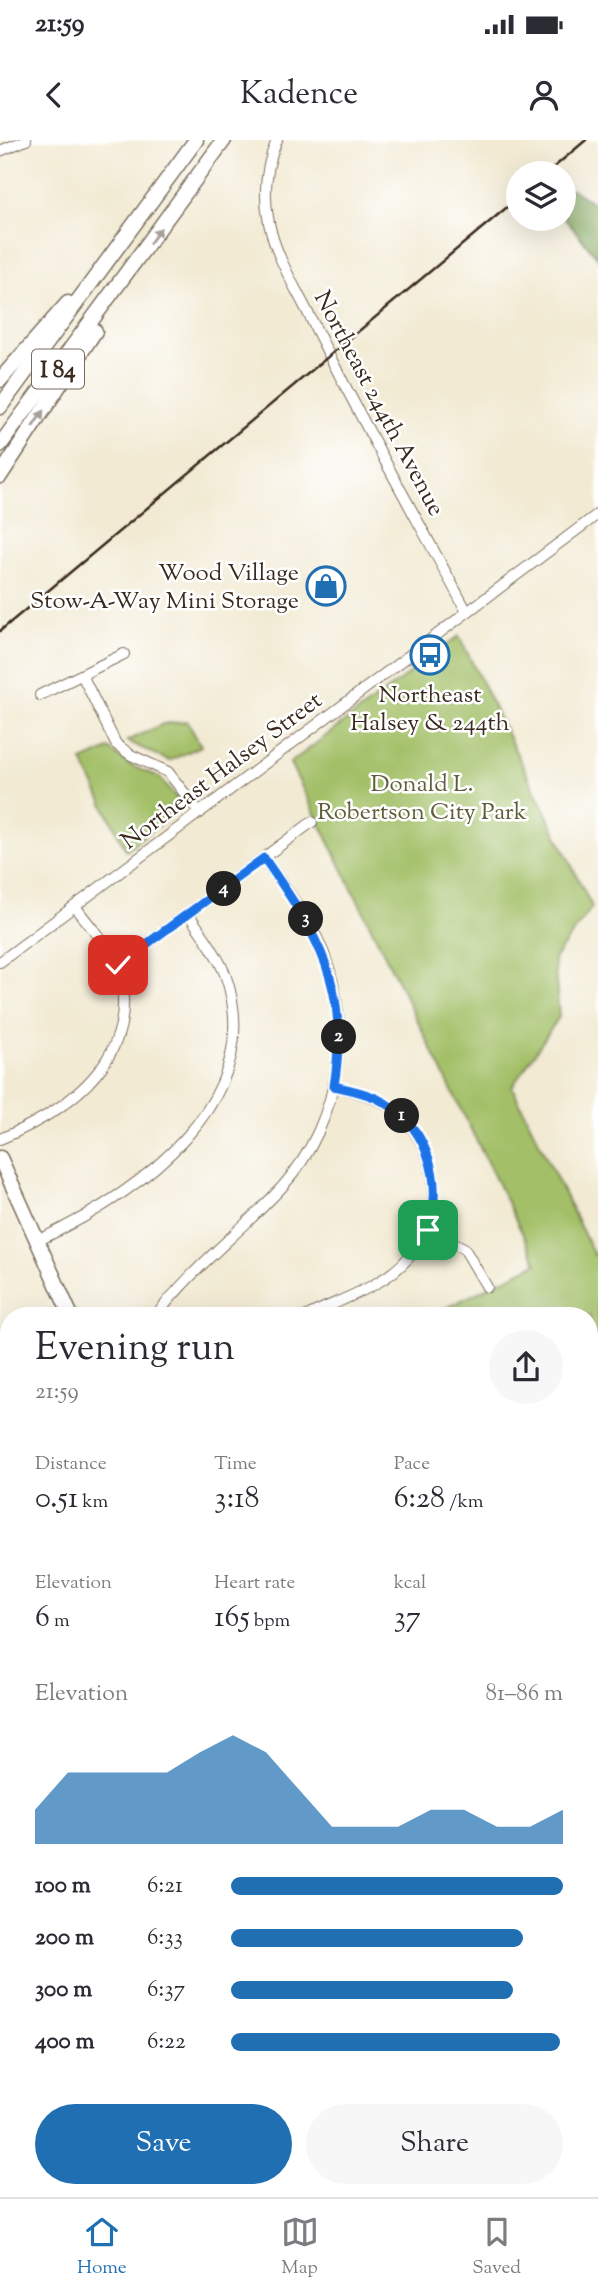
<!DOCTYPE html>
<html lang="en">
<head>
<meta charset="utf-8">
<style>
  :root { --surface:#fff; --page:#f7f7f7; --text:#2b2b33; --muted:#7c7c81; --line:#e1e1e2; --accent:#1f6fb2 }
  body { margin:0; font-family:"Sorts Mill Goudy",serif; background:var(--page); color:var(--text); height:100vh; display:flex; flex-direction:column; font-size:26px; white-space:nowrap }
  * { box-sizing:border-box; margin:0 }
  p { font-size:23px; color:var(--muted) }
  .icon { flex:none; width:38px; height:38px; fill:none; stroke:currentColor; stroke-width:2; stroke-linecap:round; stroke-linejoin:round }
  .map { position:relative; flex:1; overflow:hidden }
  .panel { position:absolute; left:0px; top:1167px; width:598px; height:891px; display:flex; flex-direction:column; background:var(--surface); border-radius:28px 28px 0 0; box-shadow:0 7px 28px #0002 }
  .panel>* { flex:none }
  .fabs { position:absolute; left:506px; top:21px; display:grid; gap:14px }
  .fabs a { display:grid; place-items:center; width:70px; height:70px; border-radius:50%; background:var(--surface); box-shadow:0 7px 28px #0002; font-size:35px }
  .pin { position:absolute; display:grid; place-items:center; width:60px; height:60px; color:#fff; margin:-30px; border-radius:14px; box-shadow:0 4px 10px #0006 }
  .km { position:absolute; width:35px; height:35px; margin:-18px; border-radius:50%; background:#222; color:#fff; font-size:19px; line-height:35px; text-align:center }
  .round { display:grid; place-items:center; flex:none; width:74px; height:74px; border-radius:37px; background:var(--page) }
  .head { display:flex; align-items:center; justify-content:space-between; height:119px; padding:0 35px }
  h1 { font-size:38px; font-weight:600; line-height:52px }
  .stats { display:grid; grid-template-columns:repeat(3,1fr); gap:10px; height:119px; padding:7px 35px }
  .stats div { display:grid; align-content:center }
  .stats b { font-size:30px; font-weight:600 }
  .stats small { font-size:19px; font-weight:400 }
  .stats p { font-size:19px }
  .chart { height:196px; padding:14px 35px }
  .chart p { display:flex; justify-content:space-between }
  .chart svg { width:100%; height:126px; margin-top:7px; fill:var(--accent); opacity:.7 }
  .cta { display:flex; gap:14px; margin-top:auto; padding:14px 35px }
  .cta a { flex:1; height:80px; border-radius:42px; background:var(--accent); color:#fff; font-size:28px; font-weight:600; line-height:80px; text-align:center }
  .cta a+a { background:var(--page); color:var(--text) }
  ul { padding:0 35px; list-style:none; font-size:23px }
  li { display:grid; grid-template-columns:112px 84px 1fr; align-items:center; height:52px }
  li i { height:18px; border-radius:9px; background:var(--accent) }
  .status { display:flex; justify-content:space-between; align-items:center; height:49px; padding:0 35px; background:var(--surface); direction:ltr }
  .status svg { height:19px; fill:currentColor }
  header { display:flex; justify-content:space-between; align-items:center; height:91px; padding:0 35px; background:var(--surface); font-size:32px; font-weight:600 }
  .tab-bar { display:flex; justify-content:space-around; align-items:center; height:98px; border-top:2px solid var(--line); background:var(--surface); font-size:19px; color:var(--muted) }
  .tab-bar a { display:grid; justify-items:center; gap:4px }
  .tab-bar .active { color:var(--accent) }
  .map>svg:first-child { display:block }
  .green { fill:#a3c067; stroke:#6f7542; stroke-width:2 }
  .forest { fill:#82a65c; stroke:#5e683d; stroke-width:2 }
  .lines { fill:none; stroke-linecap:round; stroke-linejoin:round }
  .minor-casing { stroke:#7b6d5d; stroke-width:12 }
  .major-casing { stroke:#7b6d5d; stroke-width:15 }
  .highway-casing { stroke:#7b6d5d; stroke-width:17 }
  .minor { stroke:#fff; stroke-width:10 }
  .major { stroke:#fff; stroke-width:12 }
  .highway { stroke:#fff; stroke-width:14 }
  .rail { stroke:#3b2a1e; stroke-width:2.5 }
  .oneway { fill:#a79f9a }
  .route-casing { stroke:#fff; stroke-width:14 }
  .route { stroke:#1a73e8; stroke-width:9 }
  .labels { text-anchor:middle; stroke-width:5; stroke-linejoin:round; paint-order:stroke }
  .shield { fill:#fff; stroke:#766a62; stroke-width:2 }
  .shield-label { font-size:23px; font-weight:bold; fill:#3b2a1e }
  .street-label { font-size:24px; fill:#3b2a1e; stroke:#fff }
  .poi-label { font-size:24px; fill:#3b2a1e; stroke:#fff; text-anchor:end }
  .park-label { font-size:24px; fill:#5f5e38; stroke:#fff }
</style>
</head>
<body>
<div class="status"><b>21:59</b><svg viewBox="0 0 49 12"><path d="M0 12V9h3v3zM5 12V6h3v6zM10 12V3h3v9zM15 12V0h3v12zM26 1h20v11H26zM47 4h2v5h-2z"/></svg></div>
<header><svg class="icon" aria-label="back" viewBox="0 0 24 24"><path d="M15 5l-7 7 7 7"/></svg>Kadence<svg class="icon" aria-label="person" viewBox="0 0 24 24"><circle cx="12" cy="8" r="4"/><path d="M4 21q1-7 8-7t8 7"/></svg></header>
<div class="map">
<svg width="598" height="2057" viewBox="0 0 598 2057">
  <rect width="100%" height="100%" fill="#fff"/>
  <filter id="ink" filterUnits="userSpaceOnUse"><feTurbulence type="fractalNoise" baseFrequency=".0143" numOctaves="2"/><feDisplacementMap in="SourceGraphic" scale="14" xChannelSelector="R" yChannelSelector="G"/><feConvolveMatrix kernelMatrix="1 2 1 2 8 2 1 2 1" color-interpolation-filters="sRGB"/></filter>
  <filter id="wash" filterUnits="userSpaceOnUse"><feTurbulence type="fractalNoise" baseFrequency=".00686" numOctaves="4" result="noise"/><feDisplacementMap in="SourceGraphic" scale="28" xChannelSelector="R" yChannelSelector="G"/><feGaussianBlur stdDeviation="1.57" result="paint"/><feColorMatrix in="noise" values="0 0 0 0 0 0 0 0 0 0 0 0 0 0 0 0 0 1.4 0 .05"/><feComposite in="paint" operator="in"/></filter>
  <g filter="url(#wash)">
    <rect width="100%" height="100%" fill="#f2ead3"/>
    <g class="green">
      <polygon points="459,496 592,767 554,819 559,877 512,947 594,1115 598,1114 598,1312 590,1308 590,1176 430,1176 537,1123 290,623"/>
      <polygon points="187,581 201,606 169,621 127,601 163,584"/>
      <polygon points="109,609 129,625 159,637 181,663 177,671 126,710 82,621"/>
      <polygon points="9,2022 9,2049 21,2049 22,2057 0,2057 0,2026"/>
    </g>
    <polygon class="forest" points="572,49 598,66 598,118 564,78 564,50"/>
  </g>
  <g filter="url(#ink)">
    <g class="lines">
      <g class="minor-casing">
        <g id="minor">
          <path d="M277,0c-11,26 -14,55 -8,83 7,36 30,70 45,102 48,97 102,192 153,287"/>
          <polyline points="0,11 26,0"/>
          <polyline points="82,535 116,604 131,615 168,632 200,673"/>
          <polyline points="40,555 124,514"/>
          <polyline points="0,822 598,374"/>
          <polyline points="118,825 312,682"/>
          <path d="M0,999c72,-30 143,-83 118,-172 -5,-16 -32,-45 -43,-61"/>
          <polyline points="428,1090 464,1108 487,1147"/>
          <path d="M37,1101c98,-46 234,-138 188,-267 -9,-22 -23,-40 -36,-59"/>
          <path d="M156,1176c36,-48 85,-84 126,-129 60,-66 74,-169 35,-249 -14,-28 -35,-54 -53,-80"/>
          <path d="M307,1176c34,-17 78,-30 102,-59 40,-46 30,-116 -20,-151 -16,-11 -36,-15 -55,-20"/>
          <polyline points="0,1246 9,1266"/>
          <polyline points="0,1282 9,1277"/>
          <polyline points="0,1379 9,1398"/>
          <polyline points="0,1540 9,1536"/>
          <polyline points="0,1655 9,1650"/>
          <polyline points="590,1673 598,1670"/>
          <polyline points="590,1796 598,1813"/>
          <polyline points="368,2049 372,2057"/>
          <polyline points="456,2049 460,2057"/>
        </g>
      </g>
      <g class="major-casing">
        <g id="major">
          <polyline points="590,1999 598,1995"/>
          <polyline points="468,2057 484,2049"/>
        </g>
      </g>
      <g class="highway-casing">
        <g id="highway">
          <polyline points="0,240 68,163"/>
          <polyline points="0,267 196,0"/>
          <polyline points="0,305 224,0"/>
          <polyline points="0,336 95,191"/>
          <polyline points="0,1018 71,1176"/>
          <polyline points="590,1447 598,1445"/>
        </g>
      </g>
      <use href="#minor" class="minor"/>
      <use href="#major" class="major"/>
      <use href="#highway" class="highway"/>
      <g class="rail">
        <polyline points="547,33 586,0"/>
        <polyline points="0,491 518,58"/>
      </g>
    </g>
    <defs><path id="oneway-solid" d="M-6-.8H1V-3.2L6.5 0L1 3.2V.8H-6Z" transform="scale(1.75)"/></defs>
    <g class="oneway">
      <use href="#oneway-solid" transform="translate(155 96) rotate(-54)"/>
      <use href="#oneway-solid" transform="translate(38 279) rotate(-56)"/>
    </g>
  </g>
  <g class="lines" filter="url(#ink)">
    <g class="route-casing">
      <path id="route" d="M118,825l146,-107c55,79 86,128 70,228 14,3 29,6 42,12 50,24 69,81 52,132"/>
    </g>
    <use href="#route" class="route"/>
  </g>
  <defs>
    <g id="shop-ring" transform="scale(2.0125)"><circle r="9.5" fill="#fff" stroke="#1f6fb2" stroke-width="1.5"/><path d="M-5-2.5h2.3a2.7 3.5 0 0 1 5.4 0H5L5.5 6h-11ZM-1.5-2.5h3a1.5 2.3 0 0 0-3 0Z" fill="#1f6fb2"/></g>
    <g id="bus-ring" transform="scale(2.0125)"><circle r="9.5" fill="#fff" stroke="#1f6fb2" stroke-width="1.5"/><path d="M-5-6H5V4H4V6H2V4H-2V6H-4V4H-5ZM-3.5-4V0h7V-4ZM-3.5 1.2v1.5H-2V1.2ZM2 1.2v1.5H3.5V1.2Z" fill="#1f6fb2"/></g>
  </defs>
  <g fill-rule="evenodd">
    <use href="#shop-ring" x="326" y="446"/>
    <use href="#bus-ring" x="430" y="515"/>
  </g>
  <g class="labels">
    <rect class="shield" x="32" y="209.5" width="52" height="39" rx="5"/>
    <g class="shield-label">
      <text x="58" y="237">I 84</text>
    </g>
    <g class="street-label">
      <text transform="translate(380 263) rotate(62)" y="8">Northeast 244th Avenue</text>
      <text transform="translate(221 630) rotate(-37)" y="8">Northeast Halsey Street</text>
    </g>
    <g class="poi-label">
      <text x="299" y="440">Wood Village<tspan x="299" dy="28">Stow-A-Way Mini Storage</tspan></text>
      <text x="430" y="562" text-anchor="middle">Northeast<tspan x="430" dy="28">Halsey &amp; 244th</tspan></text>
    </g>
    <g class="park-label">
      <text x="422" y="651">Donald L.<tspan x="422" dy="28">Robertson City Park</tspan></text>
    </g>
  </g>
</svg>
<div class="fabs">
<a><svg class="icon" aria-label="layers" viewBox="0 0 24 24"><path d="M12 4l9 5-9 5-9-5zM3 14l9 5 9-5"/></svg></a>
</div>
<div class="pin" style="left:428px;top:1090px;background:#1e9e55"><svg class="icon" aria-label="arrive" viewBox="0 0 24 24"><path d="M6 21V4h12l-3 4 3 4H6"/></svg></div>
<div class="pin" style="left:118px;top:825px;background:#d93025"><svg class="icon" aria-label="check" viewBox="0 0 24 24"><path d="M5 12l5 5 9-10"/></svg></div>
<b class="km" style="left:402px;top:976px">1</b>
<b class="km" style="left:339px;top:897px">2</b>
<b class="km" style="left:306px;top:779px">3</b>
<b class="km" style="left:224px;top:749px">4</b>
<section class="panel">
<div class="head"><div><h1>Evening run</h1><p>21:59</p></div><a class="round"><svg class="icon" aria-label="share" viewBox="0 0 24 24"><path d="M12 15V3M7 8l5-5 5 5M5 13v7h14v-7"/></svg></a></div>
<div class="stats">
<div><p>Distance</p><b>0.51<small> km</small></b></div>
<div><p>Time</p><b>3:18</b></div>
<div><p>Pace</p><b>6:28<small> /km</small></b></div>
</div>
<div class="stats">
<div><p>Elevation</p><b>6<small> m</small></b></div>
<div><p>Heart rate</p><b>165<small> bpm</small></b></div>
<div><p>kcal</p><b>37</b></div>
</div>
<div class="chart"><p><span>Elevation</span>81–86 m</p>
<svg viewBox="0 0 160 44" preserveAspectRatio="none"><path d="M0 44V32L10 19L20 19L30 19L40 19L50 12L60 6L70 12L80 25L90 38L100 38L110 38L120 32L130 32L140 38L150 38L160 32V44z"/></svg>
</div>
<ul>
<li><b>100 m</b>6:21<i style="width:100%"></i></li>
<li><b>200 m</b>6:33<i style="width:88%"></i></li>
<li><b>300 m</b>6:37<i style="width:85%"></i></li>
<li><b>400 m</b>6:22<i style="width:99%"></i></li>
</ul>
<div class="cta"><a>Save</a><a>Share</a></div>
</section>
</div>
<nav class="tab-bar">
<a class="active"><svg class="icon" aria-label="home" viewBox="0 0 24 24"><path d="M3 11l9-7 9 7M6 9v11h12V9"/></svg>Home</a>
<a><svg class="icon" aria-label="map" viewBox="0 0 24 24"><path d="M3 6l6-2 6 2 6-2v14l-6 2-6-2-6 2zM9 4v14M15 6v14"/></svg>Map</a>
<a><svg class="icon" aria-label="saved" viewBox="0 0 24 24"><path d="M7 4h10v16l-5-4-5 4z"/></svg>Saved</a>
</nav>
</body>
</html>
